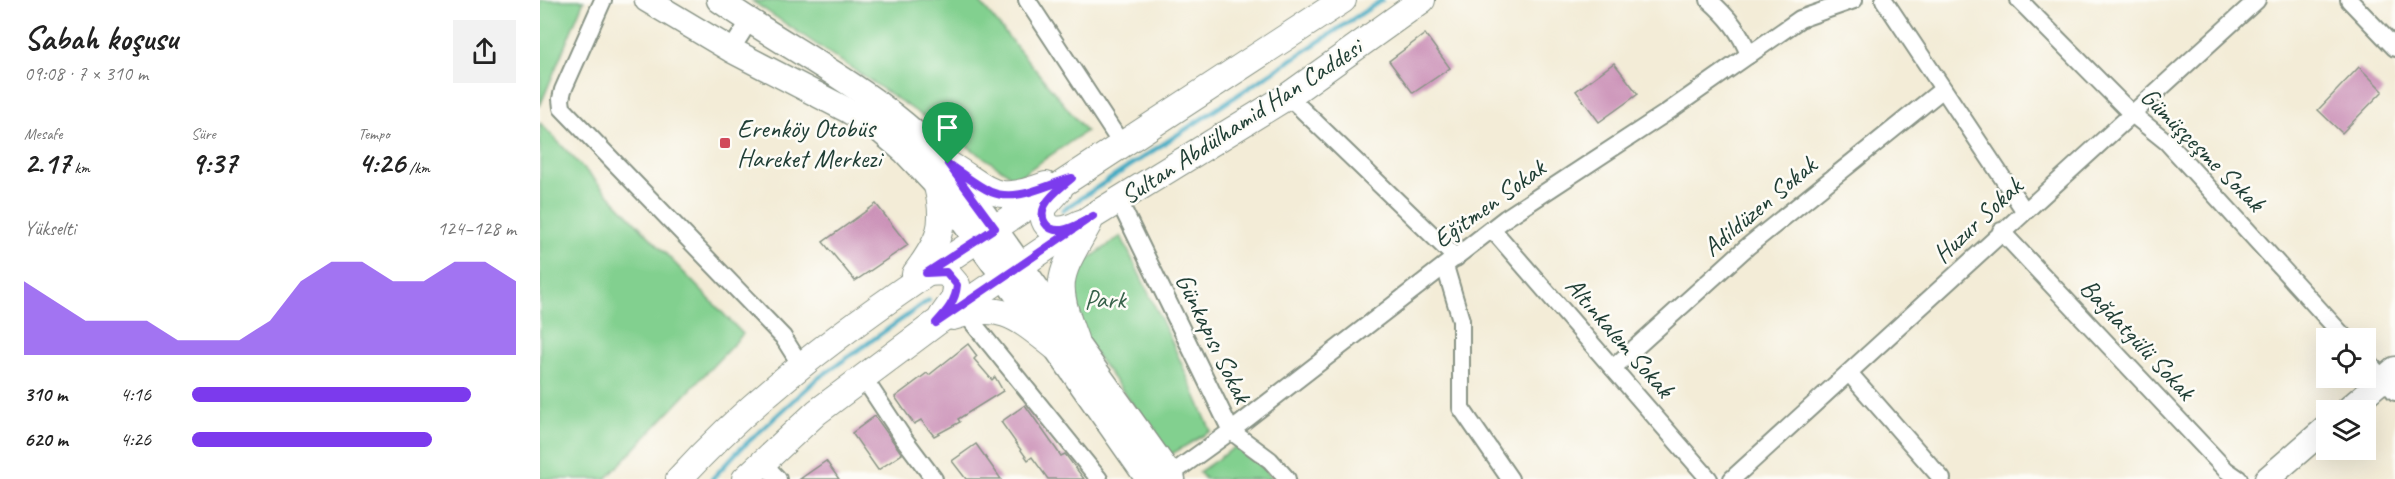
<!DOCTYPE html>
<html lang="tr">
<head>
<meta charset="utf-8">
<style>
  :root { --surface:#fff; --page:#f2f2f2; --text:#222; --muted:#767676; --accent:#7c3aed }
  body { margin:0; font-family:Caveat,sans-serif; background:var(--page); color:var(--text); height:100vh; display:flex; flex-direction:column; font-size:22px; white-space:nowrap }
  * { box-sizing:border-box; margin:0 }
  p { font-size:20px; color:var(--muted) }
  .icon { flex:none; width:33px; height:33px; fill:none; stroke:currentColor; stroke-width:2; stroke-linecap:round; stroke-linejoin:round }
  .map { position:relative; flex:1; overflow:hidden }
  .sheet { display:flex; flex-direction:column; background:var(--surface); width:540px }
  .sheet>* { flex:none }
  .buttons { position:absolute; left:1776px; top:328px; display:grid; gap:12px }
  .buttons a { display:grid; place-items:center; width:60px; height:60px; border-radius:0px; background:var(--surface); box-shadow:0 6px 24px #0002; font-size:30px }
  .pin { position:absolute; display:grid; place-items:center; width:51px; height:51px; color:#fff; margin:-62px -26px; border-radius:50% 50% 50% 0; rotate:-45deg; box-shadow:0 0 6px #0007 }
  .pin .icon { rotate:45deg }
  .round { display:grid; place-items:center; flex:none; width:63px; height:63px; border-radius:0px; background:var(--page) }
  .head { display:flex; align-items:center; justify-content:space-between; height:102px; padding:0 24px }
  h1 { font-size:33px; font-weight:700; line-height:45px }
  .figures { display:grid; grid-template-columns:repeat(3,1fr); gap:9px; height:102px; padding:6px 24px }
  .figures div { display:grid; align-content:center }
  .figures b { font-size:30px; font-weight:700 }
  .figures small { font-size:16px; font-weight:400 }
  .figures p { font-size:16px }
  .chart { height:168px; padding:12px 24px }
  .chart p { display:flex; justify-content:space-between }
  .chart svg { width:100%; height:108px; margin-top:6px; fill:var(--accent); opacity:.7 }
  ul { padding:0 24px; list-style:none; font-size:20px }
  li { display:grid; grid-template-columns:96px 72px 1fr; align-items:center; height:45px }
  li i { height:15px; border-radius:8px; background:var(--accent) }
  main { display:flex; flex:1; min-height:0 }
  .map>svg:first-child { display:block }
  .green { fill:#82d08f; stroke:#508662; stroke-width:1.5 }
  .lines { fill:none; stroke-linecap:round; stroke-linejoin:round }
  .stream { stroke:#43abc3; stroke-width:4.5 }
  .building { fill:#cb91b7 }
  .street-casing { stroke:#899486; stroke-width:20 }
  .secondary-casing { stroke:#899486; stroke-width:27 }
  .primary-casing { stroke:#899486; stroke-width:28 }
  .street { stroke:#fff; stroke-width:16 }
  .secondary { stroke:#fff; stroke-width:24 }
  .primary { stroke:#fff; stroke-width:26 }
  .route-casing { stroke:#fff; stroke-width:12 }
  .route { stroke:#7c3aed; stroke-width:8 }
  .poi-dot { fill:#d1495b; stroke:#fdfcf7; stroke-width:2 }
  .labels { text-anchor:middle; stroke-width:5; stroke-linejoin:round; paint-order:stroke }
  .street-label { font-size:26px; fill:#1f3d34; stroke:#fdfcf7 }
  .poi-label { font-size:26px; fill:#1f3d34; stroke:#fdfcf7; text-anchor:start }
  .park-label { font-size:26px; fill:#38624b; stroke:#fdfcf7 }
</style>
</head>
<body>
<main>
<section class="sheet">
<div class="head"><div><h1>Sabah koşusu</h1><p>09:08 · 7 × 310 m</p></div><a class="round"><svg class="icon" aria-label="share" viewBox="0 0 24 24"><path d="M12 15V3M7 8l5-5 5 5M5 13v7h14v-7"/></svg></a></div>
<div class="figures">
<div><p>Mesafe</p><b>2.17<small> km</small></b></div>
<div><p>Süre</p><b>9:37</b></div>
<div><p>Tempo</p><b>4:26<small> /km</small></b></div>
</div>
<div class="chart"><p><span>Yükselti</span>124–128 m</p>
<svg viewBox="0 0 160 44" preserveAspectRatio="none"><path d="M0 44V14L10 22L20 30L30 30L40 30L50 38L60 38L70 38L80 30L90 14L100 6L110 6L120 14L130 14L140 6L150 6L160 14V44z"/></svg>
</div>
<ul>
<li><b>310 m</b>4:16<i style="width:86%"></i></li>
<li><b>620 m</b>4:26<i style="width:74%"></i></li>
</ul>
</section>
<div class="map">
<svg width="1855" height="479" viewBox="0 0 1855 479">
  <rect width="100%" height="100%" fill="#fdfcf7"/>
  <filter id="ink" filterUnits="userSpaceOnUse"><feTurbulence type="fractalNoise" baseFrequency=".0167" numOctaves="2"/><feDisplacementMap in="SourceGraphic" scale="12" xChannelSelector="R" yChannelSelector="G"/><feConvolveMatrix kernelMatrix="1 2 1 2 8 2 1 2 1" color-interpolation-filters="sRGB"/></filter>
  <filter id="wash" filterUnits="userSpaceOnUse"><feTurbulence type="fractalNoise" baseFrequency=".008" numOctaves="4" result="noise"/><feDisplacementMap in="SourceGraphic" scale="24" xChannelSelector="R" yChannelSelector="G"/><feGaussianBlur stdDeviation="1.35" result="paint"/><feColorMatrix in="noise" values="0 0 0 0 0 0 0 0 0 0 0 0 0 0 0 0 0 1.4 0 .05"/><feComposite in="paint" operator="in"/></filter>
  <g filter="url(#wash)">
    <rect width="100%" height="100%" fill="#f3ecd7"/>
    <g class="green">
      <polygon points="0,0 44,0 0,106"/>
      <polygon points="438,0 546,131 474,180 467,173 212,1"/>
      <polygon points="0,123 203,334 66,479 0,479"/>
      <polygon points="581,236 632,342 671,431 630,455 513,297 516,282"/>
      <polygon points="701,443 733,479 665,479 659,472"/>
    </g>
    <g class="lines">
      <g class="stream">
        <polyline points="523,210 842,0"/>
        <polyline points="172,479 196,453 277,379 389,300"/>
      </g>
    </g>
    <g id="blocks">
      <g class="building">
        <polygon points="885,34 910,68 873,93 849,61"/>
        <polygon points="1074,63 1098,94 1059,122 1036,91"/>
        <polygon points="1819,67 1843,91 1802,133 1778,110"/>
        <polygon points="336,204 368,245 315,281 283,242"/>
        <polygon points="428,344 437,356 434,359 452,380 455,377 463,391 418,419 420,422 394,436 381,420 374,424 355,397 387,373 389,375"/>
        <polygon points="485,405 521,456 525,454 544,479 508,479 492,457 488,460 461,422"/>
        <polygon points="335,416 362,454 338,470 312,433"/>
        <polygon points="436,444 461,479 426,479 412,461"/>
        <polygon points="286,461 299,479 260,479"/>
      </g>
    </g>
  </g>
  <g filter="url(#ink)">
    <use href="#blocks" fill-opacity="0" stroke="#899486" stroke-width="1.5"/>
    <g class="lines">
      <g class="street-casing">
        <g id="street">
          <polyline points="63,0 23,90 21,99 22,108 243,337 260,364"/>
          <polyline points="487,0 582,145"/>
          <path d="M1169,0c18,16 32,32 40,55"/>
          <polyline points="1344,0 1484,210"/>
          <polyline points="1479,0 1592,114 1627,142 1806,339"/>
          <polyline points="1809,0 1855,48"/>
          <polyline points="191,50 210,20"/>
          <polyline points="748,96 916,258"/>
          <polyline points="579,201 691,431 730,460 747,479"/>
          <polyline points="952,229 1169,479"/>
          <polyline points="1461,231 1686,470 1699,479"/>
          <polyline points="905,266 921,320 921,408 970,479"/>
          <polyline points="425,313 559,479"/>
          <polyline points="1826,360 1855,392"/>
          <polyline points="1073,368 1207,247 1403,89"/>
          <polyline points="1310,374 1402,479"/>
          <polyline points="323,377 364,439 394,479"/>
          <polyline points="222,462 238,479"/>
          <polyline points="630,475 691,431 966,218 1126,113 1260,19 1314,0"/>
          <polyline points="1192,479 1717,0"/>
        </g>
      </g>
      <g class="secondary-casing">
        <g id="secondary">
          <polyline points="107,0 191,50 305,109 337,128 365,152 397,186 515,347 608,479"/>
          <path d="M179,0c81,57 178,100 240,179l214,300"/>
          <polyline points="1806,411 1855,369"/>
          <polyline points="1727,479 1786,428"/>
        </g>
      </g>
      <g class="primary-casing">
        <g id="primary">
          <path d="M408,164c44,26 44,41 98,21"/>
          <path d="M519,190l-16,18c-2,27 20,24 37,15"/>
          <polyline points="386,273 406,272 417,285 414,299 402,316"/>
          <path d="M375,274c24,-32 32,-48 22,-88"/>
          <path d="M413,317c49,-16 65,1 102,30"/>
          <path d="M535,339c-23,-61 -15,-63 14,-116"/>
          <path d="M139,479c103,-113 230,-194 357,-278 102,-66 204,-134 307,-201"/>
          <polyline points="205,479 277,412 396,323 553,216 748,96 882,0"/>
        </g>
      </g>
      <use href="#street" class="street"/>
      <use href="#secondary" class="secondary"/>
      <use href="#primary" class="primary"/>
    </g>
  </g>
  <g class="lines" filter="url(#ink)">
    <g class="route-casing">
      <path id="route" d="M408,164c14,9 28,21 43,28 26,11 56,-8 81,-14 -9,8 -21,16 -27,27 -3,6 -3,13 0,18 11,17 37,-1 48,-7l-157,107c10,-11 20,-22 21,-38l-11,-13 -20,1 69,-45z"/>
    </g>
    <use href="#route" class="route"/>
  </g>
  <rect class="poi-dot" x="179" y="137" width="12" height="12" rx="3"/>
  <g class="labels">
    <g class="street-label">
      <text transform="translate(701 121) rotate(-33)" y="9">Sultan Abdülhamid Han Caddesi</text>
      <text transform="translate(1663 149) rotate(45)" y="9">Gümüşçeşme Sokak</text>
      <text transform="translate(949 203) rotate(-36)" y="9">Eğitmen Sokak</text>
      <text transform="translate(1219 206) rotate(-40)" y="9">Adildüzen Sokak</text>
      <text transform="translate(1437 220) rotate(-43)" y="9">Huzur Sokak</text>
      <text transform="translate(1080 337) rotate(49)" y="9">Altınkalem Sokak</text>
      <text transform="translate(674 338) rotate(64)" y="9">Günkapısı Sokak</text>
      <text transform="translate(1598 339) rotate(47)" y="9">Bağdatgülü Sokak</text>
    </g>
    <g class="poi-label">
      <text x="197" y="137">Erenköy Otobüs<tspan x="197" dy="30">Hareket Merkezi</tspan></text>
    </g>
    <g class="park-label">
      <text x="565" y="308">Park</text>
    </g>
  </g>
</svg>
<div class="buttons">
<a><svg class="icon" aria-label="locate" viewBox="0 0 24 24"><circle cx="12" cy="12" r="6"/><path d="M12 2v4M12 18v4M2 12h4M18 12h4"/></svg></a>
<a><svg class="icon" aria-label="layers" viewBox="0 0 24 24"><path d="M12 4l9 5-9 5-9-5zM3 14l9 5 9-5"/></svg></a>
</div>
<div class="pin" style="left:408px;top:164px;background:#1e9e55"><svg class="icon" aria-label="arrive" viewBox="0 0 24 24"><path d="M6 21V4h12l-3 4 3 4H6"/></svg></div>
</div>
</main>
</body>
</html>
